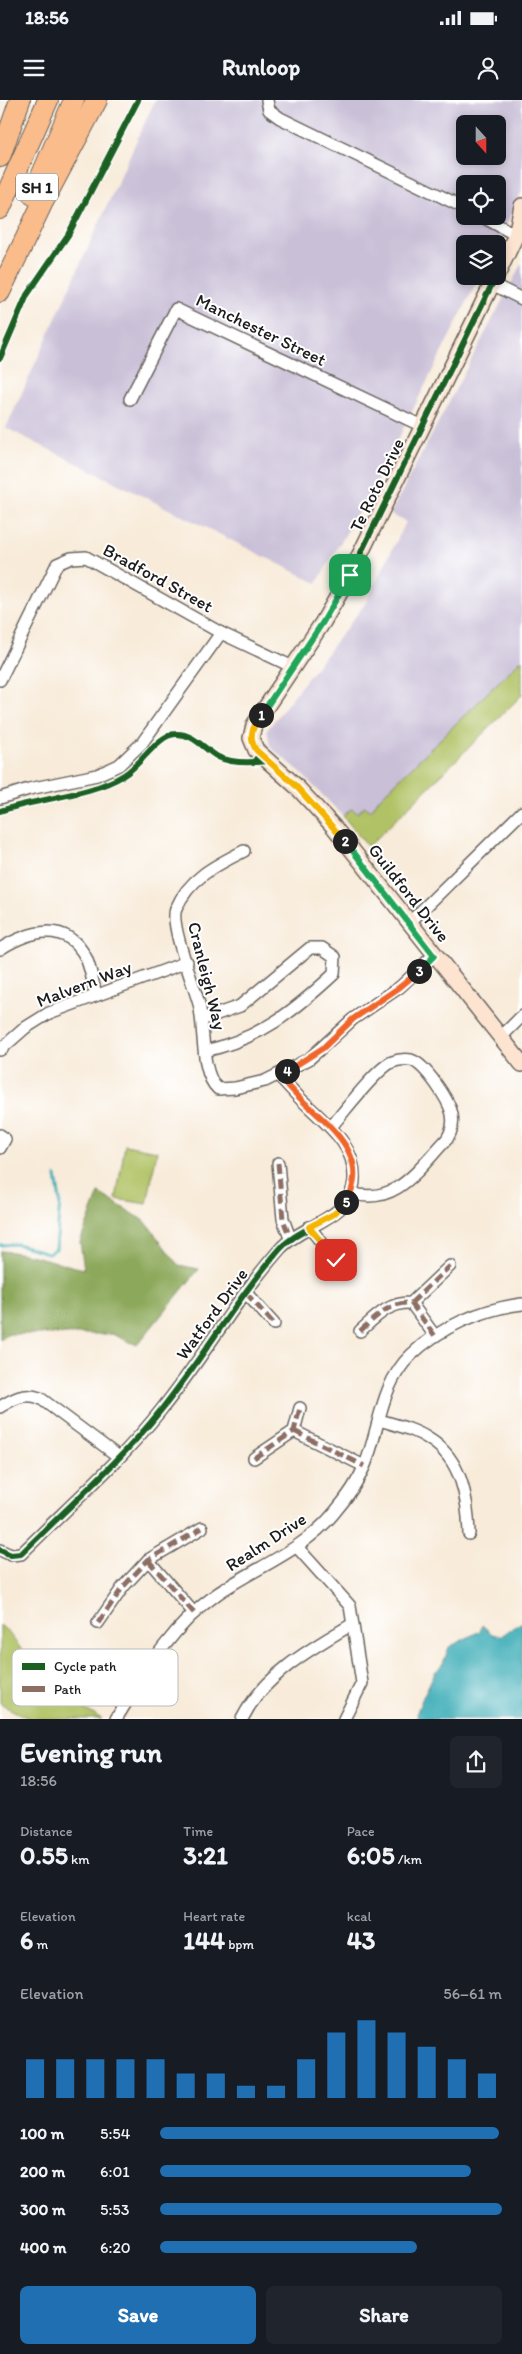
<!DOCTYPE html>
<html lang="en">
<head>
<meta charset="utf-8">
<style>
  :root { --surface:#171b24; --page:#20242c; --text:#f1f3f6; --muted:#9ea1a6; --accent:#1f6fb2 }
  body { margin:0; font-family:Itim,sans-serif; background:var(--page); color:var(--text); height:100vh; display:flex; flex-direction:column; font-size:19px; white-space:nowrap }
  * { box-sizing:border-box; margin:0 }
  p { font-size:16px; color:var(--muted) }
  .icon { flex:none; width:28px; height:28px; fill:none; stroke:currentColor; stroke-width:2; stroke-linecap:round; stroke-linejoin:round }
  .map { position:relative; height:1619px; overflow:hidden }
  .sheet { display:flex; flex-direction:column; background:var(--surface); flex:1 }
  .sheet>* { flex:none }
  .needle { width:32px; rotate:159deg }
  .fabs { position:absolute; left:456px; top:15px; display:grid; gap:10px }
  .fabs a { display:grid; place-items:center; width:50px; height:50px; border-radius:8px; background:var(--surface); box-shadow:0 2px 8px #0003; font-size:25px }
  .pin { position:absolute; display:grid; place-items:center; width:42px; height:42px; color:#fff; margin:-21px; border-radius:10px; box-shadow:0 2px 8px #0006 }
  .km { position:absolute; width:25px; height:25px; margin:-12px; border-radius:50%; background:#222; color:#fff; font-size:14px; line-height:25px; text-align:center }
  .round { display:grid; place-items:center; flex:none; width:52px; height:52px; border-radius:8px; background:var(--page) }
  .headline { display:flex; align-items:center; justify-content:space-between; height:85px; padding:0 20px }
  h1 { font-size:28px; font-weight:700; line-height:38px }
  .figures { display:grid; grid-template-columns:repeat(3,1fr); gap:8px; height:85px; padding:5px 20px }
  .figures div { display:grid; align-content:center }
  .figures b { font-size:25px; font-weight:700 }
  .figures small { font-size:14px; font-weight:400 }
  .figures p { font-size:14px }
  .chart { height:140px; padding:10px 20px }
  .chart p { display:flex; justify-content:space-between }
  .chart svg { width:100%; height:90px; margin-top:5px; stroke:var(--accent); stroke-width:6 }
  .action { display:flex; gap:10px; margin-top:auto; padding:10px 20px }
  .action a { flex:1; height:58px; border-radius:8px; background:var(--accent); color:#fff; font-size:20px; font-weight:700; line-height:58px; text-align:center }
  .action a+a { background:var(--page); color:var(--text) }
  ul { padding:0 20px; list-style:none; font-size:16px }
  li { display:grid; grid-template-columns:80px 60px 1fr; align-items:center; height:38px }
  li i { height:12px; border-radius:6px; background:var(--accent) }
  .status { display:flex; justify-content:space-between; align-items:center; height:35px; padding:0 25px; background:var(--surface); direction:ltr }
  .status svg { height:14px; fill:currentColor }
  header { display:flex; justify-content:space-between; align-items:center; height:65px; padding:0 20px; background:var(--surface); font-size:22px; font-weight:700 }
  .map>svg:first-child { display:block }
  .industrial { fill:#c9bfd7; fill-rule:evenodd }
  .green { fill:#b0c265; stroke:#666f40 }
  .forest { fill:#8ca85a; stroke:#54623b }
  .water { fill:#3cadb7; stroke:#2c646a }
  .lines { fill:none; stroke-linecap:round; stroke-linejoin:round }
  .stream { stroke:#3cadb7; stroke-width:3 }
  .street-casing { stroke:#69645e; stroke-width:14 }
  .secondary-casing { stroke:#69645e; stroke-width:18 }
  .highway-casing { stroke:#69645e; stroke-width:22 }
  .street { stroke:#fff; stroke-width:11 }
  .secondary { stroke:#fde4d1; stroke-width:15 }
  .highway { stroke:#fabc8b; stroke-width:20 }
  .quiet { stroke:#8d6e63; stroke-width:5; stroke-dasharray:10 5; stroke-linecap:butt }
  .cycleway-casing { stroke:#fff; stroke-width:9 }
  .cycleway { stroke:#1b5e20; stroke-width:6 }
  .split-1-casing { stroke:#fff; stroke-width:10 }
  .split-2-casing { stroke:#fff; stroke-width:10 }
  .split-3-casing { stroke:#fff; stroke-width:10 }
  .split-4-casing { stroke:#fff; stroke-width:10 }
  .split-5-casing { stroke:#fff; stroke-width:10 }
  .split-6-casing { stroke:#fff; stroke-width:10 }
  .split-1 { stroke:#22a559; stroke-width:6 }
  .split-2 { stroke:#f5b400; stroke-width:6 }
  .split-3 { stroke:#22a559; stroke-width:6 }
  .split-4 { stroke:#f0652b; stroke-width:6 }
  .split-5 { stroke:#f0652b; stroke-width:6 }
  .split-6 { stroke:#f5b400; stroke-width:6 }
  .labels { text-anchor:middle; stroke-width:4; stroke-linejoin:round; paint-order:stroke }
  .shield { fill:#fff; stroke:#606060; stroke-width:1 }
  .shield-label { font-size:16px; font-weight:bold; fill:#1c1c1c }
  .street-label { font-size:18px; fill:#1c1c1c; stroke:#fff }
  .key { fill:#fff; stroke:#bbb; stroke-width:1 }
  .key-label { font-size:14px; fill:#1c1c1c }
</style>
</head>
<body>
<div class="status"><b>18:56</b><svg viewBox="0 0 49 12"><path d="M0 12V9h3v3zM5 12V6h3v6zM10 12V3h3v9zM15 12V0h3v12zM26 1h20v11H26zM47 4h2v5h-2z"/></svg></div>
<header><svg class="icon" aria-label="menu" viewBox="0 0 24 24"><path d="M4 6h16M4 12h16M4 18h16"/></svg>Runloop<svg class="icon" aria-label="person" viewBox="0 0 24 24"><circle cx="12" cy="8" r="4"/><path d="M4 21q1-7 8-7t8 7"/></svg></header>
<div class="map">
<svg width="522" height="1619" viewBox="0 0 522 1619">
  <rect width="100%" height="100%" fill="#fff"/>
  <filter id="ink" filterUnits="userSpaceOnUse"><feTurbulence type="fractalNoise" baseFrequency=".02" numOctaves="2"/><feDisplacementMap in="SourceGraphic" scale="10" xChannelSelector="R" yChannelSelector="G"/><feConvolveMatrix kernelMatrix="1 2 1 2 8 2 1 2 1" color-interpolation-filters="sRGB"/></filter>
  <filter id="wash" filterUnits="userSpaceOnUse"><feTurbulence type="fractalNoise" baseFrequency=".0096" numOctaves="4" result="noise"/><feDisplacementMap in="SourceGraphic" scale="20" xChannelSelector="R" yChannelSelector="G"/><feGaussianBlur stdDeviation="1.12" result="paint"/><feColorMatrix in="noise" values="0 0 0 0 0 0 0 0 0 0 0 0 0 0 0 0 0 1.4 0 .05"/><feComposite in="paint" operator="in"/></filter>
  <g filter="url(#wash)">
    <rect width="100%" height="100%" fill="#f8ebd9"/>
    <g class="industrial">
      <path d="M155,0h367v91l-25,53h-32v32h15l-99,197 -64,110 -311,-155zM465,24h33v32h-33zM465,84h33v32h-33z"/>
      <polygon points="522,163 522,559 378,700 371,711 358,713 351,709 343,716 296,668 270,647 267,630 365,504 406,422 390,414"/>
    </g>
    <g class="green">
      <polygon points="522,559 522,595 368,747 343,716 351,709 358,713 364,706 371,711 378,700"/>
      <polygon points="125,1045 157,1051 147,1104 116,1099"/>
      <polygon points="0,1525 8,1532 55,1593 102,1619 30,1619 0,1604"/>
    </g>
    <path class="forest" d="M99,1093l46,28 33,44 21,4 -62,76 -25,-11h-103l-9,6v-89c29,1 56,12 84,18l-4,-27z"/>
    <polygon class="water" points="522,1522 522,1619 418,1619 417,1612 423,1597 435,1572 442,1566 449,1547 480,1531 482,1525 492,1534 501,1536"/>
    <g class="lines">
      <polyline class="stream" points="0,1145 17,1144 48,1153 56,1149 60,1101 56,1076"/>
    </g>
  </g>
  <g filter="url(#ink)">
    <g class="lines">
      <g class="street-casing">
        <g id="street">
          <polyline points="267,0 269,10 280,18 465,108"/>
          <polyline points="481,116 516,135"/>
          <polyline points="492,184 522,199"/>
          <polyline points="130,299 176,209 422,326"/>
          <polyline points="0,580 57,464 71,458 86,457 221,533 293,567"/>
          <polyline points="0,698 29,689 97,675 119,665 142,643 221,533"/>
          <path d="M244,751c-28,14 -56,28 -68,58 -7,15 18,76 23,95 6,24 1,69 19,85l17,-1 30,-7 44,-22 44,-40 47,-32 34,-32"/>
          <polyline points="409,823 522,712"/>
          <path d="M0,849c29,-18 66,-30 86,9 5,11 7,25 10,37"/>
          <path d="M203,919l37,-13 70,-58h12l13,9 -1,17c-40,37 -73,64 -129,77"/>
          <polyline points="501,937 522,916"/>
          <polyline points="0,950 25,928 49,913 187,862"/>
          <path d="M331,1027c13,-15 45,-58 61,-65 5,-2 13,-3 19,-2 14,4 38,40 41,54 2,10 0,17 -5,25 -28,29 -51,68 -96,54"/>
          <polyline points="0,1035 5,1039 0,1048"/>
          <polyline points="278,1063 283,1119 290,1138"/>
          <polyline points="309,1127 336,1160"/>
          <polyline points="246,1193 274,1224"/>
          <polyline points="411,1203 435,1236"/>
          <path d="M360,1231c16,-14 29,-29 51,-28l39,-37"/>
          <path d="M0,1307c13,-8 24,-15 40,-9l79,59"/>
          <path d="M379,1320c17,5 35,9 50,19 33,20 39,60 40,95"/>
          <polyline points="294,1331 364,1366"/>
          <polyline points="254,1358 294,1331 300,1308"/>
          <polyline points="297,1447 350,1506 362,1583 344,1619"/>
          <path d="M0,1450l11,5 10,-1c47,-47 99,-92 140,-144 42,-52 75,-111 119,-161 22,-25 72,-30 74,-69 2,-35 -27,-55 -49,-77 -9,-8 -17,-18 -26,-27"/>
          <polyline points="148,1460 194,1513"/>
          <polyline points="98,1523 123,1487 148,1460 202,1428"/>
          <path d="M116,1619c29,-47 55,-92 101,-125 39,-27 86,-43 117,-81 12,-14 24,-31 31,-48 15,-37 15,-80 46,-110 29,-28 71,-46 111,-51"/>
          <path d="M242,1619c22,-44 68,-70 109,-94"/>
        </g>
      </g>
      <g class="secondary-casing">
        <g id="secondary">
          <polyline points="498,173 516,135 522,106"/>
          <polyline points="496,176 350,475 323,522 254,625 251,638 256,650 296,686 333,726 522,964"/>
        </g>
      </g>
      <g class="highway-casing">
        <g id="highway">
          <polyline points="0,57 20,0"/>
          <polyline points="33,95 74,0"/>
          <polyline points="0,109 48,0"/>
          <polyline points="0,192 43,102 97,0"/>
        </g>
      </g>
      <use href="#street" class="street"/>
      <use href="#secondary" class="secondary"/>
      <use href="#highway" class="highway"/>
      <g class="quiet">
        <polyline points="278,1063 283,1119 290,1138"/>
        <polyline points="309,1127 336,1160"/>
        <polyline points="246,1193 274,1224"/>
        <polyline points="411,1203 435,1236"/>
        <path d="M360,1231c16,-14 29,-29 51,-28l39,-37"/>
        <polyline points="294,1331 364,1366"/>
        <polyline points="254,1358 294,1331 300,1308"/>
        <polyline points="148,1460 194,1513"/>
        <polyline points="98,1523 123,1487 148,1460 202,1428"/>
      </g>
      <g class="cycleway-casing">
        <g id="cycleway">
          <polyline points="0,258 27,195 68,135 138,0"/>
          <polyline points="253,663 260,654 251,638 254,625 323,522 350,475 496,176"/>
          <path d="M0,711c38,-13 91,-15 124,-36 17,-10 34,-41 52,-41 17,-1 28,15 42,23 15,7 33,6 49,4"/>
          <path d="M0,1450l11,5 10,-1c47,-47 99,-92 140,-144 42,-52 75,-111 119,-161 22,-25 72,-30 74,-69 2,-35 -27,-55 -49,-77 -9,-8 -17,-18 -26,-27"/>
        </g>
      </g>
      <use href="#cycleway" class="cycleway"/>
    </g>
  </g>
  <g class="lines" filter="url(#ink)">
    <g class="split-1-casing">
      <polyline id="split-1" points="261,615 323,522 350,475"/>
    </g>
    <g class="split-2-casing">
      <path id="split-2" d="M261,615c-9,13 -13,22 -5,35l40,36 49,55"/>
    </g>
    <g class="split-3-casing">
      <polyline id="split-3" points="345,741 434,856 419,871"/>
    </g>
    <g class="split-4-casing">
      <polyline id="split-4" points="287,971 323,948 353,919 400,887 419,871"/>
    </g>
    <g class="split-5-casing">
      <path id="split-5" d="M287,971l-8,5c9,9 17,19 27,28 29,26 65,56 40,98"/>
    </g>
    <g class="split-6-casing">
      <polyline id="split-6" points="336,1160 309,1127 334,1114 346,1102"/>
    </g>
    <use href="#split-1" class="split-1"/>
    <use href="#split-2" class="split-2"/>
    <use href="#split-3" class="split-3"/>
    <use href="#split-4" class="split-4"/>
    <use href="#split-5" class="split-5"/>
    <use href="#split-6" class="split-6"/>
  </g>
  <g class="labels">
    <rect class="shield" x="16" y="73.5" width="42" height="27" rx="4"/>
    <g class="shield-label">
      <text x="37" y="93">SH 1</text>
    </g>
    <g class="street-label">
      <text transform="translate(261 230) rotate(26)" y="6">Manchester Street</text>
      <text transform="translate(377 385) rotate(-64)" y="6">Te Roto Drive</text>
      <text transform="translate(158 478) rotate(29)" y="6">Bradford Street</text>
      <text transform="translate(409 793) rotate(52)" y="6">Guildford Drive</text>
      <text transform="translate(207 876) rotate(76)" y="6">Cranleigh Way</text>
      <text transform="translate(84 884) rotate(-21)" y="6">Malvern Way</text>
      <text transform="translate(212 1214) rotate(-54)" y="6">Watford Drive</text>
      <text transform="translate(266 1442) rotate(-33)" y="6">Realm Drive</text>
    </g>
  </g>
  <rect x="12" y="1549" width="166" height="57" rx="8" class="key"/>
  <rect x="22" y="1563" width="23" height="7" fill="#1b5e20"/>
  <rect x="22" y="1586" width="23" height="6" fill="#8d6e63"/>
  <g class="key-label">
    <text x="54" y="1571">Cycle path</text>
    <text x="54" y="1594">Path</text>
  </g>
</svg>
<div class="fabs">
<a><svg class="needle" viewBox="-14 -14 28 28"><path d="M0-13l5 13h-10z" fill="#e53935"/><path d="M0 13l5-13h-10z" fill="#9ea1a6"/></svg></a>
<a><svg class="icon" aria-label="locate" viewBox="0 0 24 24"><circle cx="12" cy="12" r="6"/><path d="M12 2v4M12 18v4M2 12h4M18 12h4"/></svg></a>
<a><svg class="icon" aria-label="layers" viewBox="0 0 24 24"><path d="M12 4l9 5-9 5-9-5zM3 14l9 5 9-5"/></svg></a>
</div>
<div class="pin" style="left:350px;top:475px;background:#1e9e55"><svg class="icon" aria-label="arrive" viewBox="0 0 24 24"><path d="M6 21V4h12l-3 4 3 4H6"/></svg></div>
<div class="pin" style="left:336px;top:1160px;background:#d93025"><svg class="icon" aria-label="check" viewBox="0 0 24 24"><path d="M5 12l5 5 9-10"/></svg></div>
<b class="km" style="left:261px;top:615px">1</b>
<b class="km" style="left:345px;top:741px">2</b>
<b class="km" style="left:419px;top:871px">3</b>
<b class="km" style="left:287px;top:971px">4</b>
<b class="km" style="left:346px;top:1102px">5</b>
</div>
<section class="sheet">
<div class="headline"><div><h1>Evening run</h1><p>18:56</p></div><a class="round"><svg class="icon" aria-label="share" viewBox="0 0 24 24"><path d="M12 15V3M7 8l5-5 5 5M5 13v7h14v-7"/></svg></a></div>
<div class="figures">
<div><p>Distance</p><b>0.55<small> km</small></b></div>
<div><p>Time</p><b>3:21</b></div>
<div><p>Pace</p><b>6:05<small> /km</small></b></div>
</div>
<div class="figures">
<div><p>Elevation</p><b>6<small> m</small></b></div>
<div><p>Heart rate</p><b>144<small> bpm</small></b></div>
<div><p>kcal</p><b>43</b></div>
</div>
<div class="chart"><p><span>Elevation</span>56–61 m</p>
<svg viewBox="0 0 160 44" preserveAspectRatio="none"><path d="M5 44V25M15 44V25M25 44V25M35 44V25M45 44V25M55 44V32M65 44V32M75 44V38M85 44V38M95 44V25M105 44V12M115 44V6M125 44V12M135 44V19M145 44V25M155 44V32"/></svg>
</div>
<ul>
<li><b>100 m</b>5:54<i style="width:99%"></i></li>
<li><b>200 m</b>6:01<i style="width:91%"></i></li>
<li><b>300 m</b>5:53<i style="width:100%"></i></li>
<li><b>400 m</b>6:20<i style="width:75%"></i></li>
</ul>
<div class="action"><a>Save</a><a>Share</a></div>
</section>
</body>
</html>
